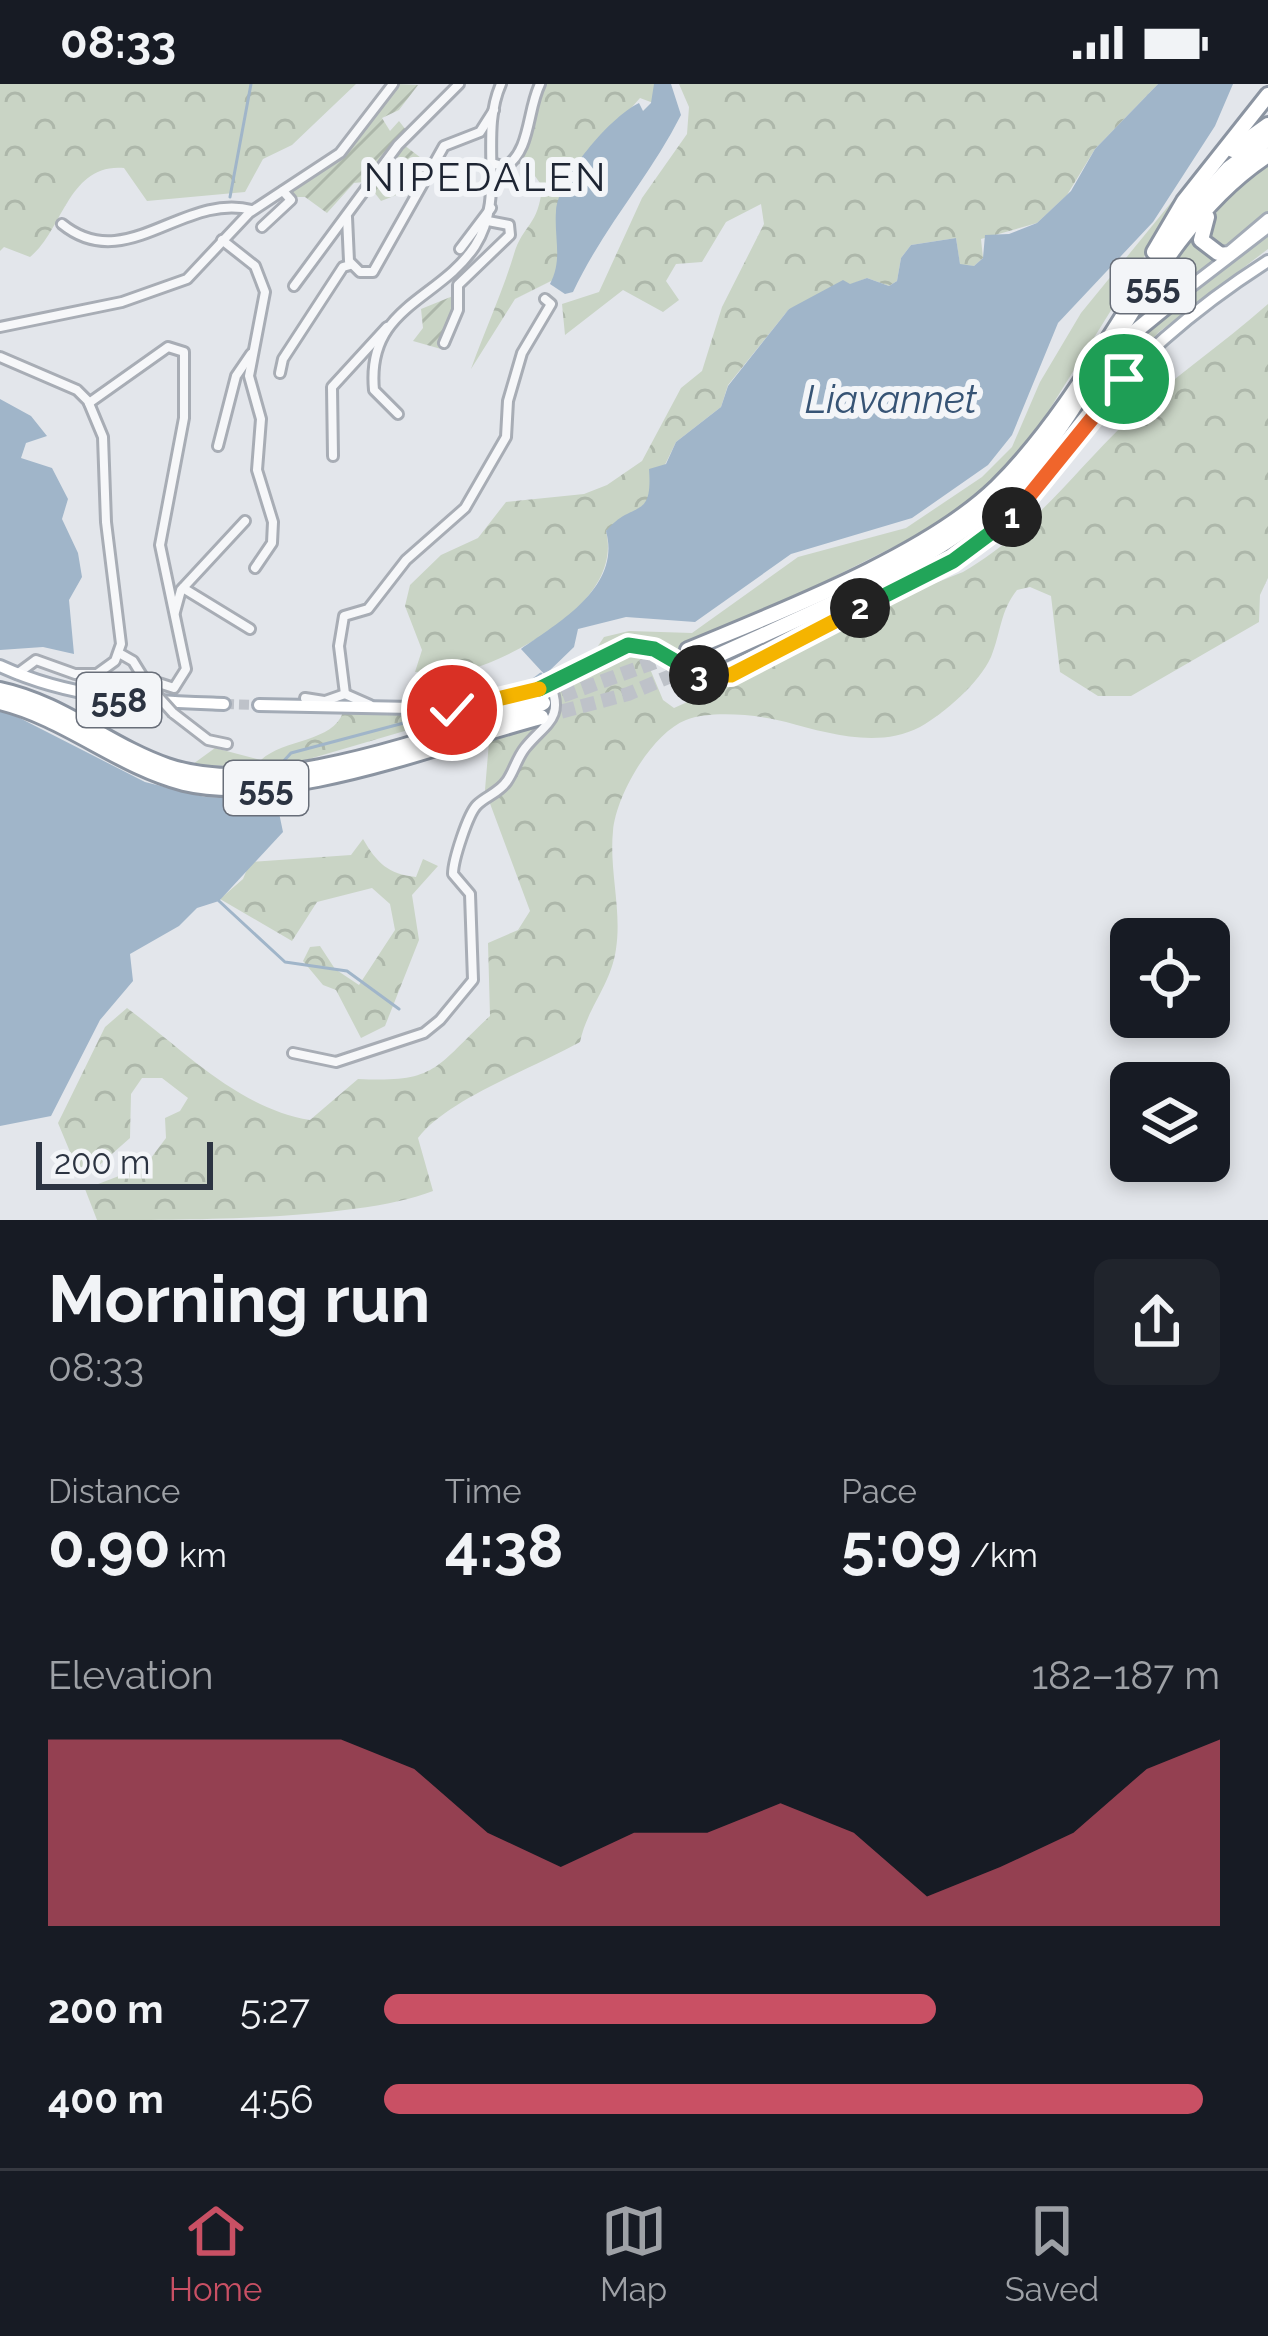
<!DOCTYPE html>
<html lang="en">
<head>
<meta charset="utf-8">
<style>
  :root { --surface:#171b24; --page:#20242c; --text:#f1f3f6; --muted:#9ea1a6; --line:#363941; --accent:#c95064 }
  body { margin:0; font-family:Raleway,sans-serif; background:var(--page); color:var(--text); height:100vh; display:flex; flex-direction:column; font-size:45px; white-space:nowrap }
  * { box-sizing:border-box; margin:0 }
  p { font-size:39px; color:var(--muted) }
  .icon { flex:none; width:66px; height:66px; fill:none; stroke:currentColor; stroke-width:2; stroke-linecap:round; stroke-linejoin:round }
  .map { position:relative; height:1136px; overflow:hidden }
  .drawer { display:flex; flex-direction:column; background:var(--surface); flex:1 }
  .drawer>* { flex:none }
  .fabs { position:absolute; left:1110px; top:834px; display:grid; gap:24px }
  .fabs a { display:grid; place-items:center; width:120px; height:120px; border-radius:18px; background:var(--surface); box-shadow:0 6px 18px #0003; font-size:60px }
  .scale { position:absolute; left:36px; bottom:30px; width:177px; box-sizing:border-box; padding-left:12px; border:6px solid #2c3442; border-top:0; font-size:33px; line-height:42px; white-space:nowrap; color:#2c3442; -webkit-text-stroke:9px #f3f5f8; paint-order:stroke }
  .pin { position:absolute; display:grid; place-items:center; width:102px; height:102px; color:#fff; margin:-51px; border:6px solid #fff; border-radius:50%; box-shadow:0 3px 12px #0007 }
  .km { position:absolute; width:60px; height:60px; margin:-30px; border-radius:50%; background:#222; color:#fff; font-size:33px; line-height:60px; text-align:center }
  .round { display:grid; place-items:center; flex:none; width:126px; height:126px; border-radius:18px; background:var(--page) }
  .headline { display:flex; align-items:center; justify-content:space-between; height:204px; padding:0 48px }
  h1 { font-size:66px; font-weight:700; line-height:90px }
  .stats { display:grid; grid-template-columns:repeat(3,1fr); gap:18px; height:204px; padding:12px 48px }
  .stats div { display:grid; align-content:center }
  .stats b { font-size:60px; font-weight:700 }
  .stats small { font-size:33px; font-weight:400 }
  .stats p { font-size:33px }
  .chart { height:336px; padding:24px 48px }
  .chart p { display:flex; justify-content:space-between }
  .chart svg { width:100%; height:216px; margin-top:12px; fill:var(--accent); opacity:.7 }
  ul { padding:0 48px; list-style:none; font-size:39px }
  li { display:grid; grid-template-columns:192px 144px 1fr; align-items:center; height:90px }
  li i { height:30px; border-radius:15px; background:var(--accent) }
  .status { display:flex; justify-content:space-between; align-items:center; height:84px; padding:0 60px; background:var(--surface); direction:ltr }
  .status svg { height:33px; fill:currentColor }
  .dock { display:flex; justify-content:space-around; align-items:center; height:168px; border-top:3px solid var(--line); background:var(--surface); font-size:33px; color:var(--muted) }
  .dock a { display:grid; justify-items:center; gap:6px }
  .dock .on { color:var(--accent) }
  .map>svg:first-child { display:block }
  .grass { fill:#c9d4c5 }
  .forest { fill:url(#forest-crowns) }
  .garden { fill:url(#garden-furrows) }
  .water { fill:#a0b5c9 }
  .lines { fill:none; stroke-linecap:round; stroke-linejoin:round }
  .stream { stroke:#a0b5c9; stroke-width:3 }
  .major-tunnel { stroke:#bec2c9; stroke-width:10; stroke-dasharray:10 5; stroke-linecap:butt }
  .highway-tunnel { stroke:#bec2c9; stroke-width:14; stroke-dasharray:14 7; stroke-linecap:butt }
  .minor-casing { stroke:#a8adb5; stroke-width:14 }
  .major-casing { stroke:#a3abb6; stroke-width:16 }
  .highway-casing { stroke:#8b94a1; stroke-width:20 }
  .minor { stroke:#f6f7f9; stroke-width:8 }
  .major { stroke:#fff; stroke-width:10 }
  .highway { stroke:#fff; stroke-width:14 }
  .minor-bridge-casing { stroke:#a8adb5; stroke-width:14; stroke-linecap:butt }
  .minor-bridge { stroke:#f6f7f9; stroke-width:8 }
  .split-1-casing { stroke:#fff; stroke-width:24 }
  .split-2-casing { stroke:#fff; stroke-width:24 }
  .split-3-casing { stroke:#fff; stroke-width:24 }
  .split-4-casing { stroke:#fff; stroke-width:24 }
  .split-5-casing { stroke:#fff; stroke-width:24 }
  .split-1 { stroke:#f0652b; stroke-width:15 }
  .split-2 { stroke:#22a559; stroke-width:15 }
  .split-3 { stroke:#f5b400; stroke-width:15 }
  .split-4 { stroke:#22a559; stroke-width:15 }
  .split-5 { stroke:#f5b400; stroke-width:15 }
  .labels { text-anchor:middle; stroke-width:12; stroke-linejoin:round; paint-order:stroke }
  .shield { fill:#f3f5f8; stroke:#686e79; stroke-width:3 }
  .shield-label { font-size:33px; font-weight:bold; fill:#2c3442 }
  .neighbourhood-label { font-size:39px; letter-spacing:3px; fill:#1e2533; stroke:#f3f5f8 }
  .water-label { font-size:39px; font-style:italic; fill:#375475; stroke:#f3f5f8 }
</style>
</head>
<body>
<div class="status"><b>08:33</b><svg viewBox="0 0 49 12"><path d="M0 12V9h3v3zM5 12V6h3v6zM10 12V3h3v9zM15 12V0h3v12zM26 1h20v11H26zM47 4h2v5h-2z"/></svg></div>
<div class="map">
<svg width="1268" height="1136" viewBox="0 0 1268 1136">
  <defs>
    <pattern id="forest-crowns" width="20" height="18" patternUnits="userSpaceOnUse" patternTransform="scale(3)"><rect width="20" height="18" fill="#c9d4c5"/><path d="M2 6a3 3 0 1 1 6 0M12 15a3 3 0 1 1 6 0" fill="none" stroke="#adb7aa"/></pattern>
    <pattern id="garden-furrows" width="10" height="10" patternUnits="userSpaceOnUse" patternTransform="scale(3)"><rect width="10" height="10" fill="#c9d4c5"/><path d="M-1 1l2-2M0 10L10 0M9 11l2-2" fill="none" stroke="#adb7aa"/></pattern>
  </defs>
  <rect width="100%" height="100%" fill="#e3e6eb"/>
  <g class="grass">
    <path d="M1268,0l-114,157 -116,187 -48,57 -53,40 -173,87 171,-74 101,-85 -101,91 -157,77 168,-73 32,-20 65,-65 90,-128 135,-99v13l-109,83 -86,92 -59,82 -34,29 -51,30 -214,103c-52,-8 -57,-42 -117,-22l6,-9 25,-6 63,2 106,-76 108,-29 76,-51 30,-30 28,-65 41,-69z"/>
    <path d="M1268,80v50l-41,34 -21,-5c5,-38 32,-58 62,-79z"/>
    <polygon points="1195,148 1204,167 1227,172 1137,235"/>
  </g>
  <g class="forest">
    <path d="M0,0h356l-64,61 -29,14 -18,33 -98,9 -23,-33c-56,-5 -61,63 -94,89l-26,-10 -4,4z"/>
    <path d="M540,0h122l-6,20 -16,-6 -29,33 -46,143 -50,25 -44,70c14,-39 31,-76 43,-115 9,-30 25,-28 28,-68l-12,-17 -17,-8 17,-66z"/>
    <path d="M679,0h479l-63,65 -28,46 -30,28 -56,16 2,19 -9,8 -14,-1 -4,-27 -45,7 -10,13 -4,23 -8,5 -22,-8 -78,31 -61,76 -7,22 -45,35 -30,62 -40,27c17,68 -82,121 -134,138 -17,5 -40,2 -57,3l7,-22 -17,-44 5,-21 31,-30 37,-17 28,-36 78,-8 23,-9 35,-24 39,-73 21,-17 20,-64 42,-83 -3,-20 -35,18 -24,40 -26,2 -10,17 13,19 -16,12 -40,-22 -58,45 -3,-31 37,-12 43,-94 45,-64 2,-27z"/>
    <path d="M1268,220v274l-8,17 -1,27 -128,74h-33l-38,-24 -9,-76 -21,-9 -13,3c-17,21 -16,43 -26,67 -12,26 -46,56 -71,70 -42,22 -93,6 -134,-5 -27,-7 -74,-12 -100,-2 -34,13 -70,75 -73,111 -4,39 9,79 3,118 -5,36 -29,59 -36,93 -46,26 -133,57 -162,96l15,53c-73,29 -245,29 -336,29l-12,-31 60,-23 21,-28 -1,-20 15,-7 8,-13 -26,-20h-20l-11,16 -1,44 -34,30 -18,3 -20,-48 47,-96 22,-19c58,43 111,100 183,112l48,-41c80,4 77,-12 132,-63l-2,-73 30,-13 12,-19 -45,-121 4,-48 44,-14c27,-44 59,-68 105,-88l25,60 11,8 20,-9 -14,-14 283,-113c67,-39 108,-96 163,-150 44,-43 96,-77 142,-118z"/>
    <path d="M343,628l106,6 -174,51 -82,-5 22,-16 46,12c22,-21 73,-18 82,-48z"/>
    <path d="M363,755c14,24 25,35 53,38l7,-18 15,7 -26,29 7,45 -34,86 -24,12 -25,-48 -13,-5 -20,-24 7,-14 10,-1 15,23 24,16 36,-55 -5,-26 -18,-16 -55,14 -25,39 -72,-42 23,-20 7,-17 101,-7z"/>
  </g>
  <g class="garden">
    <polygon points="397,0 418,1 399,26 382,34 390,47 399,37 406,46 364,98 354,99 327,129 305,113 292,113 289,106 346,69"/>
    <polygon points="404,61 425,77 407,107 381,117 371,104"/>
    <polygon points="453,212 455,228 441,265 413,257 423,244 421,225"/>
  </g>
  <g class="water">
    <path d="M654,0h17l10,31c-32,63 -78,113 -108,177l-8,2 -15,-10c13,-25 4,-45 6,-73 3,-34 53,-93 83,-108l4,8 8,-8z"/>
    <path d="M1158,0h75l-18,42 -62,96 -95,101 -46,112 -24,30 -76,53 -121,36 -96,68 -69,-5 -48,12 -4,18 -29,28 -24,-26c35,-25 101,-61 85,-118 27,-32 47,-9 43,-62l17,-5 10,-22 45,-35 7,-21 61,-77 54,-29 7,4 17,-6 22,8 8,-5 4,-23 10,-13 45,-7 4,26 14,2 9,-8 2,-23 24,-1 28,-11 34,-32 24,-42z"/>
    <polygon points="0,315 31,332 47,352 26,359 21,374 52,384 68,415 62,435 78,469 82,493 69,516 74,570 43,563 0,566"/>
    <polygon points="0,624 145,698 205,713 269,715 278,724 283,748 219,817 197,824 179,842 130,870 133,897 100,936 51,1032 0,1042"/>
  </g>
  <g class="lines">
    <g class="stream">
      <polyline points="230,113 251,0"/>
      <polyline points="529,599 541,590"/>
      <polyline points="281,680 291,669 415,636"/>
      <polyline points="278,724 289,714"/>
      <polyline points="219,817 285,878 347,887 399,925"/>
    </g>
    <polyline class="major-tunnel" points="224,620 259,621"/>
    <g class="highway-tunnel">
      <polyline points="543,619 688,566"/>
      <polyline points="541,633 628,610 704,578"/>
    </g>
    <g class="minor-casing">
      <g id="minor">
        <path d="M492,79l13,4c26,-16 22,-57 35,-83"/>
        <polyline points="347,133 349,177 360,188 373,188 444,62 480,48 494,26"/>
        <path d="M62,140c64,52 121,-32 190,-14"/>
        <polyline points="262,143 291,116 283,107"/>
        <polyline points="222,156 255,182 265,208 249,292 261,335 257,386 273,438 272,459 255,484"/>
        <polyline points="460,165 491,124"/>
        <polyline points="294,202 398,61 459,0"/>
        <polyline points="0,243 122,218 187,195 249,129 340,69 393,0"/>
        <polyline points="444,259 458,226 458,201 510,151 509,141 488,137"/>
        <polyline points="0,273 77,306 88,317 103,353 106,438 121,560 115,577 97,590 75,590 36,576 17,590"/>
        <polyline points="280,289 283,275 343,183 350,181"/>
        <polyline points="89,319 168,263 184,268 184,334 160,461 186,585 174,604 143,594"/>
        <path d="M398,330l-24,-24c-8,-84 65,-89 101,-144 32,-50 3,-110 26,-162"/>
        <polyline points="218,362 236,292 251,270"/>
        <polyline points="333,372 332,303 387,243"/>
        <polyline points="183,504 250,545"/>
        <polyline points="175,528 181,506 245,437"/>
        <polyline points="119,569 133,577 146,598"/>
        <polyline points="345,610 339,562 344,532 368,525 406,476 465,424 506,353 508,317 522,269 551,220 545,215"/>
        <polyline points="305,614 324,617"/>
        <polyline points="325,617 345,610 370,621"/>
        <polyline points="173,629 208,656 227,660"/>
        <path d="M293,969l43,9 88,-29 16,-13 33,-40 -3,-86 -17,-20c0,-14 15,-60 24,-69 9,-9 22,-12 30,-24 7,-10 10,-23 18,-33 19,-24 40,-29 25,-64"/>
      </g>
    </g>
    <g class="major-casing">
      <g id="major">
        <polyline points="1218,169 1229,168 1268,135"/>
        <polyline points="1186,206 1268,143"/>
        <path d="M0,582c74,34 144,35 224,38"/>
        <path d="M259,621l206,4 78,-22 54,-30 36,-12 21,4 46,27 41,-5 246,-133c41,-32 63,-73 94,-113 52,-64 118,-120 187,-164"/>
      </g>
    </g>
    <g class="highway-casing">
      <g id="highway">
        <polyline points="1233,66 1268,41"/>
        <polyline points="1207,133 1201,156 1218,169"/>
        <polyline points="1154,168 1184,117 1268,11"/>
        <polyline points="1126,255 1186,206"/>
        <path d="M688,566c93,-39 238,-94 309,-163 80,-79 135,-196 202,-286l30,-33 39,-29"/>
        <path d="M704,578c95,-45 247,-102 316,-181 85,-99 137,-254 248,-326"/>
        <path d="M0,606c62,13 109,56 167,76 104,36 273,-33 376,-63"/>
        <path d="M0,618c66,16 118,64 184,81 101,24 256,-40 357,-66"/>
      </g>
    </g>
    <use href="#minor" class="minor"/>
    <use href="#major" class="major"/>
    <use href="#highway" class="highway"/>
    <g class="minor-bridge-casing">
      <polyline id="minor-bridge" points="155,609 173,629"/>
    </g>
    <use href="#minor-bridge" class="minor-bridge"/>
  </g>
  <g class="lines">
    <g class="split-1-casing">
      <polyline id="split-1" points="1012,433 1124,295"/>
    </g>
    <g class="split-2-casing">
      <polyline id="split-2" points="860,524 953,477 1012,433"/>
    </g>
    <g class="split-3-casing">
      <polyline id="split-3" points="699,591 731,591 860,524"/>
    </g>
    <g class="split-4-casing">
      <polyline id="split-4" points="539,605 628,561 654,565 699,591"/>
    </g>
    <g class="split-5-casing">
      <polyline id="split-5" points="452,626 539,605"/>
    </g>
    <use href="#split-1" class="split-1"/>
    <use href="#split-2" class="split-2"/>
    <use href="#split-3" class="split-3"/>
    <use href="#split-4" class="split-4"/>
    <use href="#split-5" class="split-5"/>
  </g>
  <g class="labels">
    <g class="shield">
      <rect x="1111" y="175" width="84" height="54" rx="9"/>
      <rect x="77" y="589" width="84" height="54" rx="9"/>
      <rect x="224" y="677" width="84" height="54" rx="9"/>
    </g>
    <g class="shield-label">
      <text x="1153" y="214">555</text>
      <text x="119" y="628">558</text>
      <text x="266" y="716">555</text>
    </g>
    <g class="neighbourhood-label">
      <text x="486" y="107">NIPEDALEN</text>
    </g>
    <g class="water-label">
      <text x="891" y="329">Liavannet</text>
    </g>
  </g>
</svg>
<div class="fabs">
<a><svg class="icon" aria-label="locate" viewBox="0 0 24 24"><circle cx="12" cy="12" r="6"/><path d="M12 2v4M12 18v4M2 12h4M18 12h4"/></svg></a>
<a><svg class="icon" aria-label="layers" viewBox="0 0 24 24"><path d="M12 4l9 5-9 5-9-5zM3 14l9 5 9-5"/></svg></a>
</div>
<div class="scale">200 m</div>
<div class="pin" style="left:1124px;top:295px;background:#1e9e55"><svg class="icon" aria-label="arrive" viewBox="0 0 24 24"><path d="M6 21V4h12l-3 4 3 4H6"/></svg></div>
<div class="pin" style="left:452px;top:626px;background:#d93025"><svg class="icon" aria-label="check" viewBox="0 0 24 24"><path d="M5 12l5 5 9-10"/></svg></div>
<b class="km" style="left:1012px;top:433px">1</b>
<b class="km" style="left:860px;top:524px">2</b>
<b class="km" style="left:699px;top:591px">3</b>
</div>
<section class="drawer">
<div class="headline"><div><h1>Morning run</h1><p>08:33</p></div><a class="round"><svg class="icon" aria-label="share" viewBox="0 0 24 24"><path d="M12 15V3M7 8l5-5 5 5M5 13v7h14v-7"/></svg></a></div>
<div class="stats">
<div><p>Distance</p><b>0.90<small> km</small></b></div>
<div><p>Time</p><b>4:38</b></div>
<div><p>Pace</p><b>5:09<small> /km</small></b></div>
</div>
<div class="chart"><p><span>Elevation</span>182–187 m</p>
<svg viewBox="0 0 160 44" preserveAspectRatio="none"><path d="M0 44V6L10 6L20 6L30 6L40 6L50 12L60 25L70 32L80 25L90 25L100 19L110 25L120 38L130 32L140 25L150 12L160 6V44z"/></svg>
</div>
<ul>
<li><b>200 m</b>5:27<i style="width:66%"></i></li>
<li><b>400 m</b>4:56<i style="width:98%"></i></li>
</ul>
</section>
<nav class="dock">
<a class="on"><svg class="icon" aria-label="home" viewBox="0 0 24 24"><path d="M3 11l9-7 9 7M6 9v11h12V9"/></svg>Home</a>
<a><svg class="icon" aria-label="map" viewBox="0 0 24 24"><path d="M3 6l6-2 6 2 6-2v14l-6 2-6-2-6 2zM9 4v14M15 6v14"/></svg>Map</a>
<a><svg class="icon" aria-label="saved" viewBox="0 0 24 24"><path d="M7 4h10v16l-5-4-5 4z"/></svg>Saved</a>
</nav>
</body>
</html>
